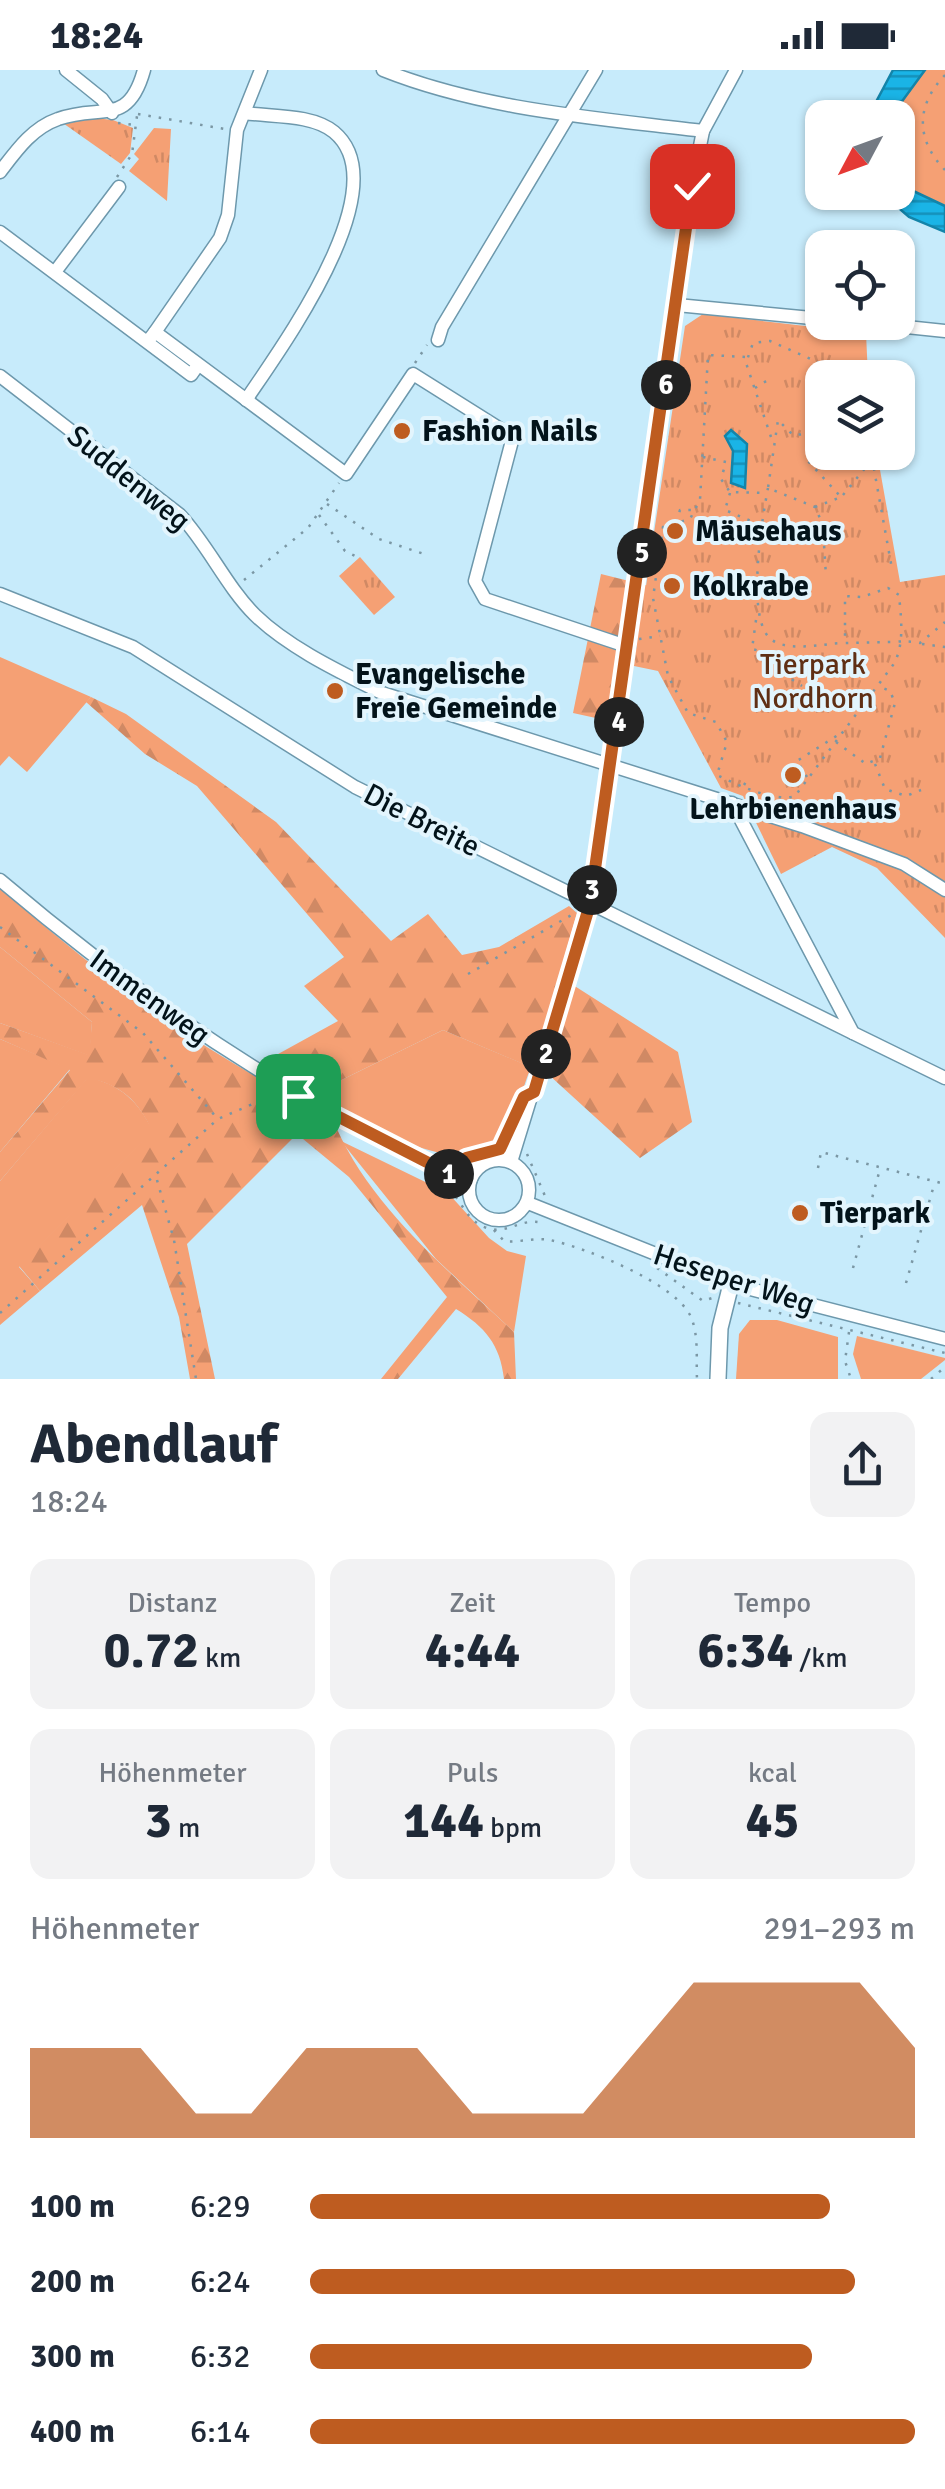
<!DOCTYPE html>
<html lang="de">
<head>
<meta charset="utf-8">
<style>
  :root { --surface:#fff; --page:#f2f2f3; --text:#1f2937; --muted:#747a83; --accent:#be5c20 }
  body { margin:0; font-family:Signika,sans-serif; background:var(--page); color:var(--text); height:100vh; display:flex; flex-direction:column; font-size:38px; white-space:nowrap }
  * { box-sizing:border-box; margin:0 }
  p { font-size:32px; color:var(--muted) }
  .icon { flex:none; width:55px; height:55px; fill:none; stroke:currentColor; stroke-width:2; stroke-linecap:round; stroke-linejoin:round }
  .map { position:relative; height:1309px; overflow:hidden }
  .sheet { display:flex; flex-direction:column; background:var(--surface); flex:1 }
  .sheet>* { flex:none }
  .needle { width:65px; rotate:229deg }
  .buttons { position:absolute; left:805px; top:30px; display:grid; gap:20px }
  .buttons a { display:grid; place-items:center; width:110px; height:110px; border-radius:20px; background:var(--surface); box-shadow:0 2px 8px #0004; font-size:50px }
  .pin { position:absolute; display:grid; place-items:center; width:85px; height:85px; color:#fff; margin:-42px; border-radius:20px; box-shadow:0 5px 15px #0006 }
  .km { position:absolute; width:50px; height:50px; margin:-25px; border-radius:50%; background:#222; color:#fff; font-size:28px; line-height:50px; text-align:center }
  .round { display:grid; place-items:center; flex:none; width:105px; height:105px; border-radius:20px; background:var(--page) }
  .overview { display:flex; align-items:center; justify-content:space-between; height:170px; padding:0 30px }
  h1 { font-size:55px; font-weight:700; line-height:75px }
  .figures { display:grid; grid-template-columns:repeat(3,1fr); gap:15px; height:170px; padding:10px 30px }
  .figures div { display:grid; align-content:center; border-radius:20px; background:var(--page); text-align:center }
  .figures b { font-size:50px; font-weight:700 }
  .figures small { font-size:28px; font-weight:400 }
  .figures p { font-size:28px }
  .chart { height:280px; padding:20px 30px }
  .chart p { display:flex; justify-content:space-between }
  .chart svg { width:100%; height:180px; margin-top:10px; fill:var(--accent); opacity:.7 }
  ul { padding:0 30px; list-style:none; font-size:32px }
  li { display:grid; grid-template-columns:160px 120px 1fr; align-items:center; height:75px }
  li i { height:25px; border-radius:12px; background:var(--accent) }
  .status { display:flex; justify-content:space-between; align-items:center; height:70px; padding:0 50px; background:var(--surface); direction:ltr }
  .status svg { height:28px; fill:currentColor }
  .map>svg:first-child { display:block }
  .grass { fill:#f5a074 }
  .forest { fill:url(#forest-firs) }
  .park { fill:url(#park-tufts) }
  .water { fill:url(#water-rules); stroke:#1384a9; stroke-width:2.5 }
  .lines { fill:none; stroke-linecap:round; stroke-linejoin:round }
  .minor-casing { stroke:#6d98ac; stroke-width:15 }
  .major-casing { stroke:#6d98ac; stroke-width:18 }
  .path { stroke:#7b97a4; stroke-width:2.5; stroke-dasharray:2.5 8; stroke-linecap:butt }
  .minor { stroke:#fff; stroke-width:12 }
  .major { stroke:#fff; stroke-width:15 }
  .route-casing { stroke:#fff; stroke-width:20 }
  .route { stroke:#be5c20; stroke-width:12 }
  .poi-dot { fill:#be5c20; stroke:#e3f5fd; stroke-width:4 }
  .labels { text-anchor:middle; stroke-width:8; stroke-linejoin:round; paint-order:stroke }
  .poi-label { font-size:30px; font-weight:bold; fill:#03131a; stroke:#e3f5fd; text-anchor:start }
  .street-label { font-size:30px; fill:#03131a; stroke:#e3f5fd }
  .park-label { font-size:30px; fill:#5f2f14; stroke:#e3f5fd }
</style>
</head>
<body>
<div class="status"><b>18:24</b><svg viewBox="0 0 49 12"><path d="M0 12V9h3v3zM5 12V6h3v6zM10 12V3h3v9zM15 12V0h3v12zM26 1h20v11H26zM47 4h2v5h-2z"/></svg></div>
<div class="map">
<svg width="945" height="1309" viewBox="0 0 945 1309">
  <defs>
    <pattern id="forest-firs" width="22" height="20" patternUnits="userSpaceOnUse" patternTransform="scale(2.5)"><rect width="22" height="20" fill="#f5a074"/><path d="M5 1l3.5 6h-7zM16 11l3.5 6h-7z" fill="#d08964"/></pattern>
    <pattern id="park-tufts" width="24" height="20" patternUnits="userSpaceOnUse" patternTransform="scale(2.5)"><rect width="24" height="20" fill="#f5a074"/><path d="M3 7l-1-3M5 7V3M7 7l1-3M15 17l-1-3M17 17v-4M19 17l1-3" fill="none" stroke="#d08964"/></pattern>
    <pattern id="water-rules" width="6" height="5" patternUnits="userSpaceOnUse" patternTransform="scale(2.5)"><rect width="6" height="5" fill="#1ab4e6"/><path d="M0 2.5h6" fill="none" stroke="#1591ba"/></pattern>
  </defs>
  <rect width="100%" height="100%" fill="#c7ebfb"/>
  <g class="grass">
    <polygon points="925,0 945,0 945,136 909,118 898,96 896,48 900,34"/>
    <polygon points="0,587 91,627 27,702 9,686 0,696"/>
    <polygon points="0,877 92,952 90,986 0,953"/>
    <path d="M443,960l88,37c-9,22 -16,55 -31,73 -40,46 -148,-25 -189,-45z"/>
    <polygon points="0,969 70,999 0,1082"/>
    <path d="M88,1007c33,8 50,24 65,54l-134,136 21,24 -40,34v-144z"/>
    <polygon points="341,1071 448,1123 489,1168 507,1181 526,1186 514,1262 436,1189"/>
    <polygon points="750,1250 777,1250 838,1267 838,1309 736,1309 739,1264"/>
    <polygon points="857,1266 945,1288 945,1290 921,1309 861,1309 853,1284"/>
  </g>
  <g class="forest">
    <polygon points="601,504 649,516 634,596 623,595 614,652 573,643"/>
    <polygon points="91,627 126,644 276,752 391,871 428,844 462,885 499,877 569,836 577,843 559,906 678,982 692,1052 640,1088 549,1005 443,960 311,1025 260,994 338,951 304,916 344,887 197,716 145,684 86,632"/>
    <path d="M0,818c108,94 203,166 332,229 33,86 116,153 182,215l2,47h-12c-4,-35 -19,-52 -48,-70l-58,70h-17l66,-82 -98,-120 -52,-43 -110,110 28,135h-25l-11,-62 -37,-112 -102,86 -21,-25 133,-135c-14,-31 -31,-46 -64,-53l-88,103v-29l70,-82 -70,-31v-16l89,32 3,-33 -92,-75z"/>
  </g>
  <g class="park">
    <polygon points="85,47 113,50 133,58 130,83 121,94 60,51"/>
    <polygon points="154,58 171,59 167,131 129,101 139,89 134,84"/>
    <polygon points="703,244 866,263 868,307 822,308 822,382 877,383 900,512 945,505 945,868 877,798 832,777 781,804 743,726 721,718 658,601 634,596 685,256"/>
    <polygon points="360,487 395,527 374,545 339,506"/>
  </g>
  <g class="water">
    <polygon points="893,0 925,0 900,34 896,47 868,47"/>
    <polygon points="898,96 909,119 945,136 945,162 909,147 886,127 884,123 898,122"/>
    <polygon points="731,360 747,374 745,418 731,413 733,381 725,366"/>
  </g>
  <g class="lines">
    <g class="minor-casing">
      <g id="minor">
        <polyline points="66,0 102,29 112,43"/>
        <path d="M383,0c100,40 214,48 320,61"/>
        <path d="M245,43c27,4 67,1 89,19 66,55 -54,217 -88,268"/>
        <path d="M0,102c16,-21 32,-44 58,-53 43,-16 70,9 86,-49"/>
        <polyline points="0,162 191,305 198,295"/>
        <polyline points="55,202 119,117"/>
        <polyline points="677,235 822,249"/>
        <polyline points="859,252 945,261"/>
        <polyline points="155,262 220,168 228,145 237,60 261,0"/>
        <polyline points="438,270 442,257 596,0"/>
        <polyline points="148,271 155,262 346,404 413,304 513,367 475,511 485,529 629,577"/>
        <path d="M0,306l180,139c28,30 46,71 75,100 34,33 85,57 127,78l420,133 102,38 41,26"/>
        <polyline points="0,524 133,577 355,717 853,963"/>
        <polyline points="732,733 853,963 945,1008"/>
        <path d="M0,810c114,97 234,182 366,252 33,17 68,40 105,47"/>
        <circle cx="499" cy="1120" r="30"/>
        <polyline points="511,1092 590,834 692,116 703,61 736,0"/>
        <polyline points="528,1133 731,1214 945,1269"/>
      </g>
    </g>
    <g class="major-casing">
      <polyline id="major" points="718,1309 720,1258 731,1214"/>
    </g>
    <g class="path">
      <path d="M945,5c-29,30 -30,64 0,95"/>
      <polyline points="138,44 225,59"/>
      <polyline points="118,53 135,55"/>
      <polyline points="117,107 132,84 137,46"/>
      <path d="M745,287l-37,-2 -8,145 -10,19 -27,8 -10,71 15,78 20,37 28,9 11,20 -10,33c18,9 59,28 78,21l98,-131c12,-19 8,-48 6,-70l-11,-7 -26,9 -17,-1v47l48,-1c10,-1 17,-1 27,1l25,-21"/>
      <polyline points="415,293 427,275"/>
      <polyline points="755,318 768,310"/>
      <polyline points="822,363 793,365 778,350 768,418 815,437 826,462 824,474"/>
      <polyline points="771,367 746,293 753,273 770,271 854,308"/>
      <polyline points="703,387 726,392 721,409 730,422 767,423"/>
      <polyline points="872,388 892,499"/>
      <path d="M768,418c-6,31 -23,134 4,152 18,12 49,4 70,3"/>
      <polyline points="730,423 725,440 763,456"/>
      <polyline points="843,425 871,391 872,382"/>
      <polyline points="327,434 379,469 427,485"/>
      <polyline points="815,437 841,427 807,390 809,376 818,365"/>
      <polyline points="319,445 345,481 359,488"/>
      <polyline points="676,452 680,440 694,440"/>
      <polyline points="766,461 798,461 824,474 826,506"/>
      <polyline points="244,510 308,458 339,413"/>
      <polyline points="756,550 752,579 773,584 780,575"/>
      <polyline points="639,569 660,566"/>
      <polyline points="922,574 945,577"/>
      <polyline points="773,585 785,605 802,616"/>
      <polyline points="836,672 866,694 880,688 895,633 890,621 878,616"/>
      <polyline points="875,694 885,719 906,726 921,720"/>
      <polyline points="807,707 797,691 838,665"/>
      <polyline points="744,715 749,707"/>
      <polyline points="0,857 143,963 217,1048"/>
      <polyline points="468,904 575,843"/>
      <polyline points="527,1084 545,1126"/>
      <polyline points="462,1093 503,1074"/>
      <polyline points="818,1098 821,1082 945,1114"/>
      <polyline points="157,1110 174,1170 196,1309"/>
      <path d="M440,1113c22,11 23,38 47,45 21,7 34,-11 56,-5"/>
      <path d="M495,1150l-2,9 11,12c15,2 32,-4 46,-1 36,8 126,43 141,77 8,19 5,42 6,62"/>
      <polyline points="657,1198 703,1231 712,1228"/>
      <polyline points="853,1198 880,1099"/>
      <polyline points="906,1213 934,1115"/>
      <polyline points="738,1233 945,1283"/>
      <polyline points="0,1243 218,1049 262,1030 317,1050"/>
      <polyline points="849,1262 845,1291 851,1309"/>
      <polyline points="931,1309 945,1297"/>
    </g>
    <use href="#minor" class="minor"/>
    <use href="#major" class="major"/>
  </g>
  <g class="lines">
    <g class="route-casing">
      <polyline id="route" points="298,1026 454,1106 466,1088 500,1079 524,1027 534,1022 590,834 692,116"/>
    </g>
    <use href="#route" class="route"/>
  </g>
  <g class="poi-dot">
    <circle cx="402" cy="361" r="10"/>
    <circle cx="675" cy="461" r="10"/>
    <circle cx="672" cy="516" r="10"/>
    <circle cx="335" cy="621" r="10"/>
    <circle cx="793" cy="705" r="10"/>
    <circle cx="800" cy="1143" r="10"/>
  </g>
  <g class="labels">
    <g class="poi-label">
      <text x="422" y="371">Fashion Nails</text>
      <text x="695" y="471">Mäusehaus</text>
      <text x="692" y="526">Kolkrabe</text>
      <text x="355" y="614">Evangelische<tspan x="355" dy="34">Freie Gemeinde</tspan></text>
      <text x="793" y="749" text-anchor="middle">Lehrbienenhaus</text>
      <text x="820" y="1153">Tierpark</text>
    </g>
    <g class="street-label">
      <text transform="translate(129 408) rotate(39)" y="10">Suddenweg</text>
      <text transform="translate(422 750) rotate(27)" y="10">Die Breite</text>
      <text transform="translate(150 927) rotate(36)" y="10">Immenweg</text>
      <text transform="translate(734 1209) rotate(18)" y="10">Heseper Weg</text>
    </g>
    <g class="park-label">
      <text x="813" y="604">Tierpark<tspan x="813" dy="34">Nordhorn</tspan></text>
    </g>
  </g>
</svg>
<div class="buttons">
<a><svg class="needle" viewBox="-14 -14 28 28"><path d="M0-13l5 13h-10z" fill="#e53935"/><path d="M0 13l5-13h-10z" fill="#747a83"/></svg></a>
<a><svg class="icon" aria-label="locate" viewBox="0 0 24 24"><circle cx="12" cy="12" r="6"/><path d="M12 2v4M12 18v4M2 12h4M18 12h4"/></svg></a>
<a><svg class="icon" aria-label="layers" viewBox="0 0 24 24"><path d="M12 4l9 5-9 5-9-5zM3 14l9 5 9-5"/></svg></a>
</div>
<div class="pin" style="left:298px;top:1026px;background:#1e9e55"><svg class="icon" aria-label="arrive" viewBox="0 0 24 24"><path d="M6 21V4h12l-3 4 3 4H6"/></svg></div>
<div class="pin" style="left:692px;top:116px;background:#d93025"><svg class="icon" aria-label="check" viewBox="0 0 24 24"><path d="M5 12l5 5 9-10"/></svg></div>
<b class="km" style="left:449px;top:1104px">1</b>
<b class="km" style="left:546px;top:984px">2</b>
<b class="km" style="left:592px;top:820px">3</b>
<b class="km" style="left:619px;top:652px">4</b>
<b class="km" style="left:642px;top:483px">5</b>
<b class="km" style="left:666px;top:315px">6</b>
</div>
<section class="sheet">
<div class="overview"><div><h1>Abendlauf</h1><p>18:24</p></div><a class="round"><svg class="icon" aria-label="share" viewBox="0 0 24 24"><path d="M12 15V3M7 8l5-5 5 5M5 13v7h14v-7"/></svg></a></div>
<div class="figures">
<div><p>Distanz</p><b>0.72<small> km</small></b></div>
<div><p>Zeit</p><b>4:44</b></div>
<div><p>Tempo</p><b>6:34<small> /km</small></b></div>
</div>
<div class="figures">
<div><p>Höhenmeter</p><b>3<small> m</small></b></div>
<div><p>Puls</p><b>144<small> bpm</small></b></div>
<div><p>kcal</p><b>45</b></div>
</div>
<div class="chart"><p><span>Höhenmeter</span>291–293 m</p>
<svg viewBox="0 0 160 44" preserveAspectRatio="none"><path d="M0 44V22L10 22L20 22L30 38L40 38L50 22L60 22L70 22L80 38L90 38L100 38L110 22L120 6L130 6L140 6L150 6L160 22V44z"/></svg>
</div>
<ul>
<li><b>100 m</b>6:29<i style="width:86%"></i></li>
<li><b>200 m</b>6:24<i style="width:90%"></i></li>
<li><b>300 m</b>6:32<i style="width:83%"></i></li>
<li><b>400 m</b>6:14<i style="width:100%"></i></li>
</ul>
</section>
</body>
</html>
